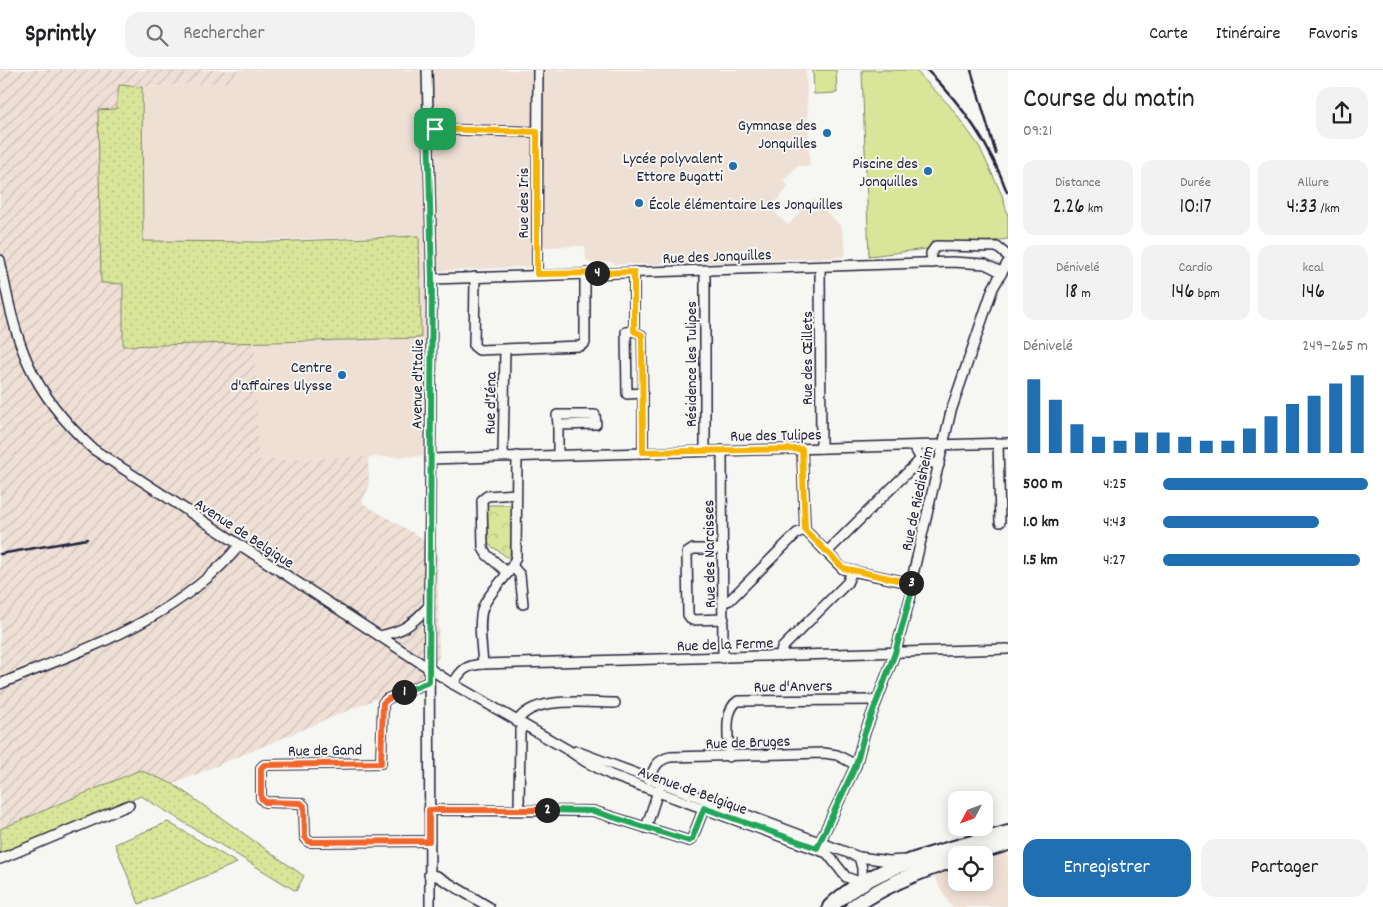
<!DOCTYPE html>
<html lang="fr">
<head>
<meta charset="utf-8">
<style>
  :root { --surface:#fff; --page:#f2f2f2; --text:#202124; --muted:#757577; --line:#e0e0e0; --accent:#1f6fb2 }
  body { margin:0; font-family:Dekko,sans-serif; background:var(--page); color:var(--text); height:100vh; display:flex; flex-direction:column; font-size:19px; white-space:nowrap }
  * { box-sizing:border-box; margin:0 }
  p { font-size:16px; color:var(--muted) }
  .icon { flex:none; width:28px; height:28px; fill:none; stroke:currentColor; stroke-width:2; stroke-linecap:round; stroke-linejoin:round }
  .map { position:relative; flex:1; overflow:hidden }
  .details { display:flex; flex-direction:column; background:var(--surface); width:375px }
  .details>* { flex:none }
  .needle { width:32px; rotate:229deg }
  .tools { position:absolute; left:948px; top:721px; display:grid; gap:10px }
  .tools a { display:grid; place-items:center; width:45px; height:45px; border-radius:10px; background:var(--surface); box-shadow:0 2px 12px #0003; font-size:25px }
  .pin { position:absolute; display:grid; place-items:center; width:42px; height:42px; color:#fff; margin:-21px; border-radius:10px; box-shadow:0 2px 8px #0006 }
  .km { position:absolute; width:25px; height:25px; margin:-12px; border-radius:50%; background:#222; color:#fff; font-size:14px; line-height:25px; text-align:center }
  .round { display:grid; place-items:center; flex:none; width:52px; height:52px; border-radius:15px; background:var(--page) }
  .head { display:flex; align-items:center; justify-content:space-between; height:85px; padding:0 15px }
  h1 { font-size:28px; font-weight:600; line-height:38px }
  .metrics { display:grid; grid-template-columns:repeat(3,1fr); gap:8px; height:85px; padding:5px 15px }
  .metrics div { display:grid; align-content:center; border-radius:12px; background:var(--page); text-align:center }
  .metrics b { font-size:21px; font-weight:600 }
  .metrics small { font-size:14px; font-weight:400 }
  .metrics p { font-size:14px }
  .chart { height:140px; padding:10px 15px }
  .chart p { display:flex; justify-content:space-between }
  .chart svg { width:100%; height:90px; margin-top:5px; stroke:var(--accent); stroke-width:6 }
  .primary-button { display:flex; gap:10px; margin-top:auto; padding:10px 15px }
  .primary-button a { flex:1; height:58px; border-radius:15px; background:var(--accent); color:#fff; font-size:20px; font-weight:600; line-height:58px; text-align:center }
  .primary-button a+a { background:var(--page); color:var(--text) }
  ul { padding:0 15px; list-style:none; font-size:16px }
  li { display:grid; grid-template-columns:80px 60px 1fr; align-items:center; height:38px }
  li i { height:12px; border-radius:6px; background:var(--accent) }
  header { display:flex; align-items:center; gap:30px; box-sizing:border-box; height:70px; padding:0 25px; background:var(--surface); border-bottom:1px solid var(--line) }
  header strong { font-size:24px }
  nav { display:flex; gap:28px; margin-inline-start:auto; font-size:18px }
  .search { width:350px; height:45px; background:var(--page); display:flex; align-items:center; gap:12px; box-sizing:border-box; padding:0 18px; border-radius:15px; color:var(--muted); font-size:19px }
  main { display:flex; flex:1; min-height:0 }
  .map>svg:first-child { display:block }
  .built { fill:#efe0d6 }
  .industrial { fill:url(#industrial-furrows) }
  .grass { fill:url(#grass-dots); stroke:#7e846a }
  .park { fill:url(#park-crowns); stroke:#7e846a }
  .pitch { fill:#d9e598; stroke:#7e846a }
  .lines { fill:none; stroke-linecap:round; stroke-linejoin:round }
  .pedestrian-casing { stroke:#22223b; stroke-width:11 }
  .minor-casing { stroke:#22223b; stroke-width:12 }
  .secondary-casing { stroke:#22223b; stroke-width:18 }
  .pedestrian { stroke:#f6f6f2; stroke-width:7 }
  .minor { stroke:#f6f6f2; stroke-width:9 }
  .secondary { stroke:#f6f6f2; stroke-width:14 }
  .rail { stroke:#22223b; stroke-width:2.5 }
  .split-1-casing { stroke:#fff; stroke-width:10 }
  .split-2-casing { stroke:#fff; stroke-width:10 }
  .split-3-casing { stroke:#fff; stroke-width:10 }
  .split-4-casing { stroke:#fff; stroke-width:10 }
  .split-5-casing { stroke:#fff; stroke-width:10 }
  .split-1 { stroke:#22a559; stroke-width:6 }
  .split-2 { stroke:#f0652b; stroke-width:6 }
  .split-3 { stroke:#22a559; stroke-width:6 }
  .split-4 { stroke:#f5b400; stroke-width:6 }
  .split-5 { stroke:#f5b400; stroke-width:6 }
  .poi-dot { fill:#1f6fb2; stroke:#f6f6f2; stroke-width:2 }
  .labels { text-anchor:middle; stroke-width:4; stroke-linejoin:round; paint-order:stroke }
  .poi-label { font-size:16px; fill:#22223b; stroke:#f6f6f2; text-anchor:end }
  .street-label { font-size:16px; fill:#22223b; stroke:#f6f6f2 }
</style>
</head>
<body>
<header>
<strong>Sprintly</strong>
<div class="search"><svg class="icon" aria-label="search" viewBox="0 0 24 24"><circle cx="10" cy="10" r="6"/><path d="M15 15l6 6"/></svg>Rechercher</div>
<nav><a>Carte</a><a>Itinéraire</a><a>Favoris</a></nav>
</header>
<main>
<div class="map">
<svg width="1008" height="837" viewBox="0 0 1008 837">
  <defs>
    <pattern id="industrial-furrows" width="10" height="10" patternUnits="userSpaceOnUse" patternTransform="scale(1.25)"><rect width="10" height="10" fill="#efe0d6"/><path d="M-1 1l2-2M0 10L10 0M9 11l2-2" fill="none" stroke="#cdc0b9"/></pattern>
    <pattern id="grass-dots" width="8" height="8" patternUnits="userSpaceOnUse" patternTransform="scale(1.25)"><rect width="8" height="8" fill="#d9e598"/><path d="M2 2h.1M6 6h.1" fill="none" stroke="#bac484" stroke-width="1.8" stroke-linecap="round"/></pattern>
    <pattern id="park-crowns" width="20" height="18" patternUnits="userSpaceOnUse" patternTransform="scale(1.25)"><rect width="20" height="18" fill="#d9e598"/><path d="M2 6a3 3 0 1 1 6 0M12 15a3 3 0 1 1 6 0" fill="none" stroke="#bac484"/></pattern>
  </defs>
  <rect width="100%" height="100%" fill="#f6f6f2"/>
  <filter id="ink" filterUnits="userSpaceOnUse"><feTurbulence type="fractalNoise" baseFrequency=".02" numOctaves="2"/><feDisplacementMap in="SourceGraphic" scale="10" xChannelSelector="R" yChannelSelector="G"/><feConvolveMatrix kernelMatrix="1 2 1 2 8 2 1 2 1" color-interpolation-filters="sRGB"/></filter>
  <g filter="url(#ink)">
    <g class="built">
      <polygon points="238,0 806,0 810,96 797,96 783,111 789,116 773,135 772,140 788,155 813,129 842,157 846,183 842,187 685,194 681,190 664,191 661,194 615,194 611,192 590,193 586,190 585,176 542,177 541,196 438,201 435,386 257,390 255,272 421,268 419,166 167,173 143,171 142,17 238,12"/>
      <polygon points="1008,782 1008,837 951,837 933,805 956,798 956,812 984,812 984,790"/>
    </g>
    <polygon class="industrial" points="0,0 238,0 238,12 142,17 119,15 101,213 123,214 124,275 255,272 258,390 368,387 369,416 362,433 437,477 439,587 421,610 173,714 140,700 0,759"/>
    <g class="grass">
      <polygon points="119,15 142,17 143,171 271,172 419,166 421,268 123,276 123,214 101,213 98,40 116,39"/>
      <polygon points="140,700 173,714 304,806 296,821 141,726 0,784 0,759"/>
      <polygon points="168,752 237,793 139,834 115,774"/>
    </g>
    <polygon class="park" points="487,435 512,435 510,489 488,474"/>
    <g class="pitch">
      <polygon points="813,0 836,0 837,23 814,24"/>
      <polygon points="862,0 915,0 950,36 979,76 1002,125 1008,146 1008,169 869,186"/>
    </g>
    <g class="lines">
      <g class="pedestrian-casing">
        <polyline id="pedestrian" points="634,261 642,265 643,323"/>
      </g>
      <g class="minor-casing">
        <g id="minor">
          <polyline points="427,0 432,209 429,536 430,837"/>
          <polyline points="428,59 537,62"/>
          <path d="M0,190c16,84 28,129 93,189l360,235 115,66 18,12 25,13 216,78 19,24 16,6"/>
          <polyline points="932,193 931,183 936,176 997,177 1008,186"/>
          <polyline points="820,197 821,378"/>
          <polyline points="634,202 634,261 626,262 627,324 643,323 643,383"/>
          <polyline points="537,204 538,0"/>
          <polyline points="475,207 474,276 479,280 580,276 585,273 585,203"/>
          <polyline points="705,207 705,381"/>
          <polyline points="432,209 952,192 985,194 1001,202"/>
          <polyline points="558,355 557,345 595,345 596,354 558,355 558,384"/>
          <polyline points="998,373 1000,452"/>
          <polyline points="914,377 921,389 939,395"/>
          <polyline points="802,379 805,460 843,499 911,513"/>
          <polyline points="722,380 723,588"/>
          <polyline points="503,386 505,280"/>
          <polyline points="430,389 1008,373"/>
          <polyline points="723,479 693,479 687,483 688,545 692,550 724,549"/>
          <polyline points="827,482 934,376"/>
          <polyline points="513,497 520,505 523,534"/>
          <polyline points="508,503 487,485 483,478 482,430 487,426 516,424"/>
          <polyline points="724,532 730,530 797,463 805,460"/>
          <path d="M380,566c27,-6 30,-11 49,-30"/>
          <polyline points="780,586 782,578 847,513 852,502"/>
          <path d="M483,594c-1,-15 -6,-46 1,-59 8,-17 26,-29 32,-48l1,-101"/>
          <path d="M0,614c85,-35 178,-65 239,-138"/>
          <path d="M453,614c8,-14 13,-19 30,-20l525,-15"/>
          <path d="M517,652c15,-27 70,-19 98,-19"/>
          <polyline points="576,681 859,787 889,791 903,790"/>
          <path d="M729,687c0,-16 -6,-47 9,-56l139,-1"/>
          <path d="M650,710c4,-13 7,-20 20,-23l154,-4 13,2 19,10"/>
          <polyline points="519,739 520,663 523,655"/>
          <polyline points="429,740 593,741 689,771 692,769 704,738"/>
          <polyline points="646,758 659,718"/>
          <polyline points="429,771 309,772 305,767 304,736 301,733 265,732 261,728 261,698 264,695 381,693 383,633 387,629 429,612"/>
          <polyline points="817,778 856,695 864,665 895,583 911,525 911,513 951,341 993,218 1008,192"/>
          <polyline points="859,787 862,798 862,813"/>
          <polyline points="0,789 129,735"/>
          <polyline points="429,805 437,806 489,837"/>
        </g>
      </g>
      <g class="secondary-casing">
        <g id="secondary">
          <polyline points="969,785 1008,773"/>
          <path d="M830,837c47,-45 118,-56 178,-74"/>
          <path d="M853,837c31,-22 66,-36 103,-48"/>
        </g>
      </g>
      <use href="#pedestrian" class="pedestrian"/>
      <use href="#minor" class="minor"/>
      <use href="#secondary" class="secondary"/>
      <g class="rail">
        <path d="M927,0c36,35 63,75 80,122"/>
        <polyline points="971,0 996,84"/>
        <polyline points="0,484 87,469"/>
      </g>
    </g>
  </g>
  <g class="lines" filter="url(#ink)">
    <g class="split-1-casing">
      <polyline id="split-1" points="404,622 429,612 432,208 428,59 435,59"/>
    </g>
    <g class="split-2-casing">
      <polyline id="split-2" points="404,622 388,629 383,633 381,693 264,695 261,698 261,728 265,732 301,733 304,736 305,767 309,772 429,771 429,740 547,740"/>
    </g>
    <g class="split-3-casing">
      <polyline id="split-3" points="547,740 593,741 689,771 692,769 704,738 817,778 856,695 864,665 895,583 911,524 911,513"/>
    </g>
    <g class="split-4-casing">
      <polyline id="split-4" points="597,203 634,202 634,261 642,265 643,382 802,379 805,460 843,498 911,513"/>
    </g>
    <g class="split-5-casing">
      <polyline id="split-5" points="435,59 537,62 537,204 597,203"/>
    </g>
    <use href="#split-1" class="split-1"/>
    <use href="#split-2" class="split-2"/>
    <use href="#split-3" class="split-3"/>
    <use href="#split-4" class="split-4"/>
    <use href="#split-5" class="split-5"/>
  </g>
  <g class="poi-dot">
    <circle cx="827" cy="63" r="5"/>
    <circle cx="733" cy="96" r="5"/>
    <circle cx="928" cy="101" r="5"/>
    <circle cx="639" cy="133" r="5"/>
    <circle cx="342" cy="305" r="5"/>
  </g>
  <g class="labels">
    <g class="poi-label">
      <text x="817" y="60">Gymnase des<tspan x="817" dy="18">Jonquilles</tspan></text>
      <text x="723" y="93">Lycée polyvalent<tspan x="723" dy="18">Ettore Bugatti</tspan></text>
      <text x="918" y="98">Piscine des<tspan x="918" dy="18">Jonquilles</tspan></text>
      <text x="649" y="139" text-anchor="start">École élémentaire Les Jonquilles</text>
      <text x="332" y="302">Centre<tspan x="332" dy="18">d'affaires Ulysse</tspan></text>
    </g>
    <g class="street-label">
      <text transform="translate(522 133) rotate(-90)" y="6">Rue des Iris</text>
      <text transform="translate(717 185) rotate(-2)" y="6">Rue des Jonquilles</text>
      <text transform="translate(806 288) rotate(-90)" y="6">Rue des Œillets</text>
      <text transform="translate(690 294) rotate(-90)" y="6">Résidence les Tulipes</text>
      <text transform="translate(416 314) rotate(-89)" y="6">Avenue d'Italie</text>
      <text transform="translate(489 333) rotate(-89)" y="6">Rue d'Iéna</text>
      <text transform="translate(776 364) rotate(-1)" y="6">Rue des Tulipes</text>
      <text transform="translate(916 428) rotate(-78)" y="6">Rue de Riedisheim</text>
      <text transform="translate(245 462) rotate(33)" y="6">Avenue de Belgique</text>
      <text transform="translate(708 484) rotate(-91)" y="6">Rue des Narcisses</text>
      <text transform="translate(725 573) rotate(-2)" y="6">Rue de la Ferme</text>
      <text transform="translate(793 615) rotate(-1)" y="6">Rue d'Anvers</text>
      <text transform="translate(748 671) rotate(-2)" y="6">Rue de Bruges</text>
      <text transform="translate(325 679) rotate(-1)" y="6">Rue de Gand</text>
      <text transform="translate(693 719) rotate(20)" y="6">Avenue de Belgique</text>
    </g>
  </g>
</svg>
<div class="tools">
<a><svg class="needle" viewBox="-14 -14 28 28"><path d="M0-13l5 13h-10z" fill="#e53935"/><path d="M0 13l5-13h-10z" fill="#757577"/></svg></a>
<a><svg class="icon" aria-label="locate" viewBox="0 0 24 24"><circle cx="12" cy="12" r="6"/><path d="M12 2v4M12 18v4M2 12h4M18 12h4"/></svg></a>
</div>
<div class="pin" style="left:435px;top:59px;background:#1e9e55"><svg class="icon" aria-label="arrive" viewBox="0 0 24 24"><path d="M6 21V4h12l-3 4 3 4H6"/></svg></div>
<b class="km" style="left:404px;top:622px">1</b>
<b class="km" style="left:547px;top:740px">2</b>
<b class="km" style="left:911px;top:513px">3</b>
<b class="km" style="left:597px;top:203px">4</b>
</div>
<section class="details">
<div class="head"><div><h1>Course du matin</h1><p>09:21</p></div><a class="round"><svg class="icon" aria-label="share" viewBox="0 0 24 24"><path d="M12 15V3M7 8l5-5 5 5M5 13v7h14v-7"/></svg></a></div>
<div class="metrics">
<div><p>Distance</p><b>2.26<small> km</small></b></div>
<div><p>Durée</p><b>10:17</b></div>
<div><p>Allure</p><b>4:33<small> /km</small></b></div>
</div>
<div class="metrics">
<div><p>Dénivelé</p><b>18<small> m</small></b></div>
<div><p>Cardio</p><b>146<small> bpm</small></b></div>
<div><p>kcal</p><b>146</b></div>
</div>
<div class="chart"><p><span>Dénivelé</span>249–265 m</p>
<svg viewBox="0 0 160 44" preserveAspectRatio="none"><path d="M5 44V8M15 44V18M25 44V30M35 44V36M45 44V38M55 44V34M65 44V34M75 44V36M85 44V38M95 44V38M105 44V32M115 44V26M125 44V20M135 44V16M145 44V10M155 44V6"/></svg>
</div>
<ul>
<li><b>500 m</b>4:25<i style="width:100%"></i></li>
<li><b>1.0 km</b>4:43<i style="width:76%"></i></li>
<li><b>1.5 km</b>4:27<i style="width:96%"></i></li>
</ul>
<div class="primary-button"><a>Enregistrer</a><a>Partager</a></div>
</section>
</main>
</body>
</html>
